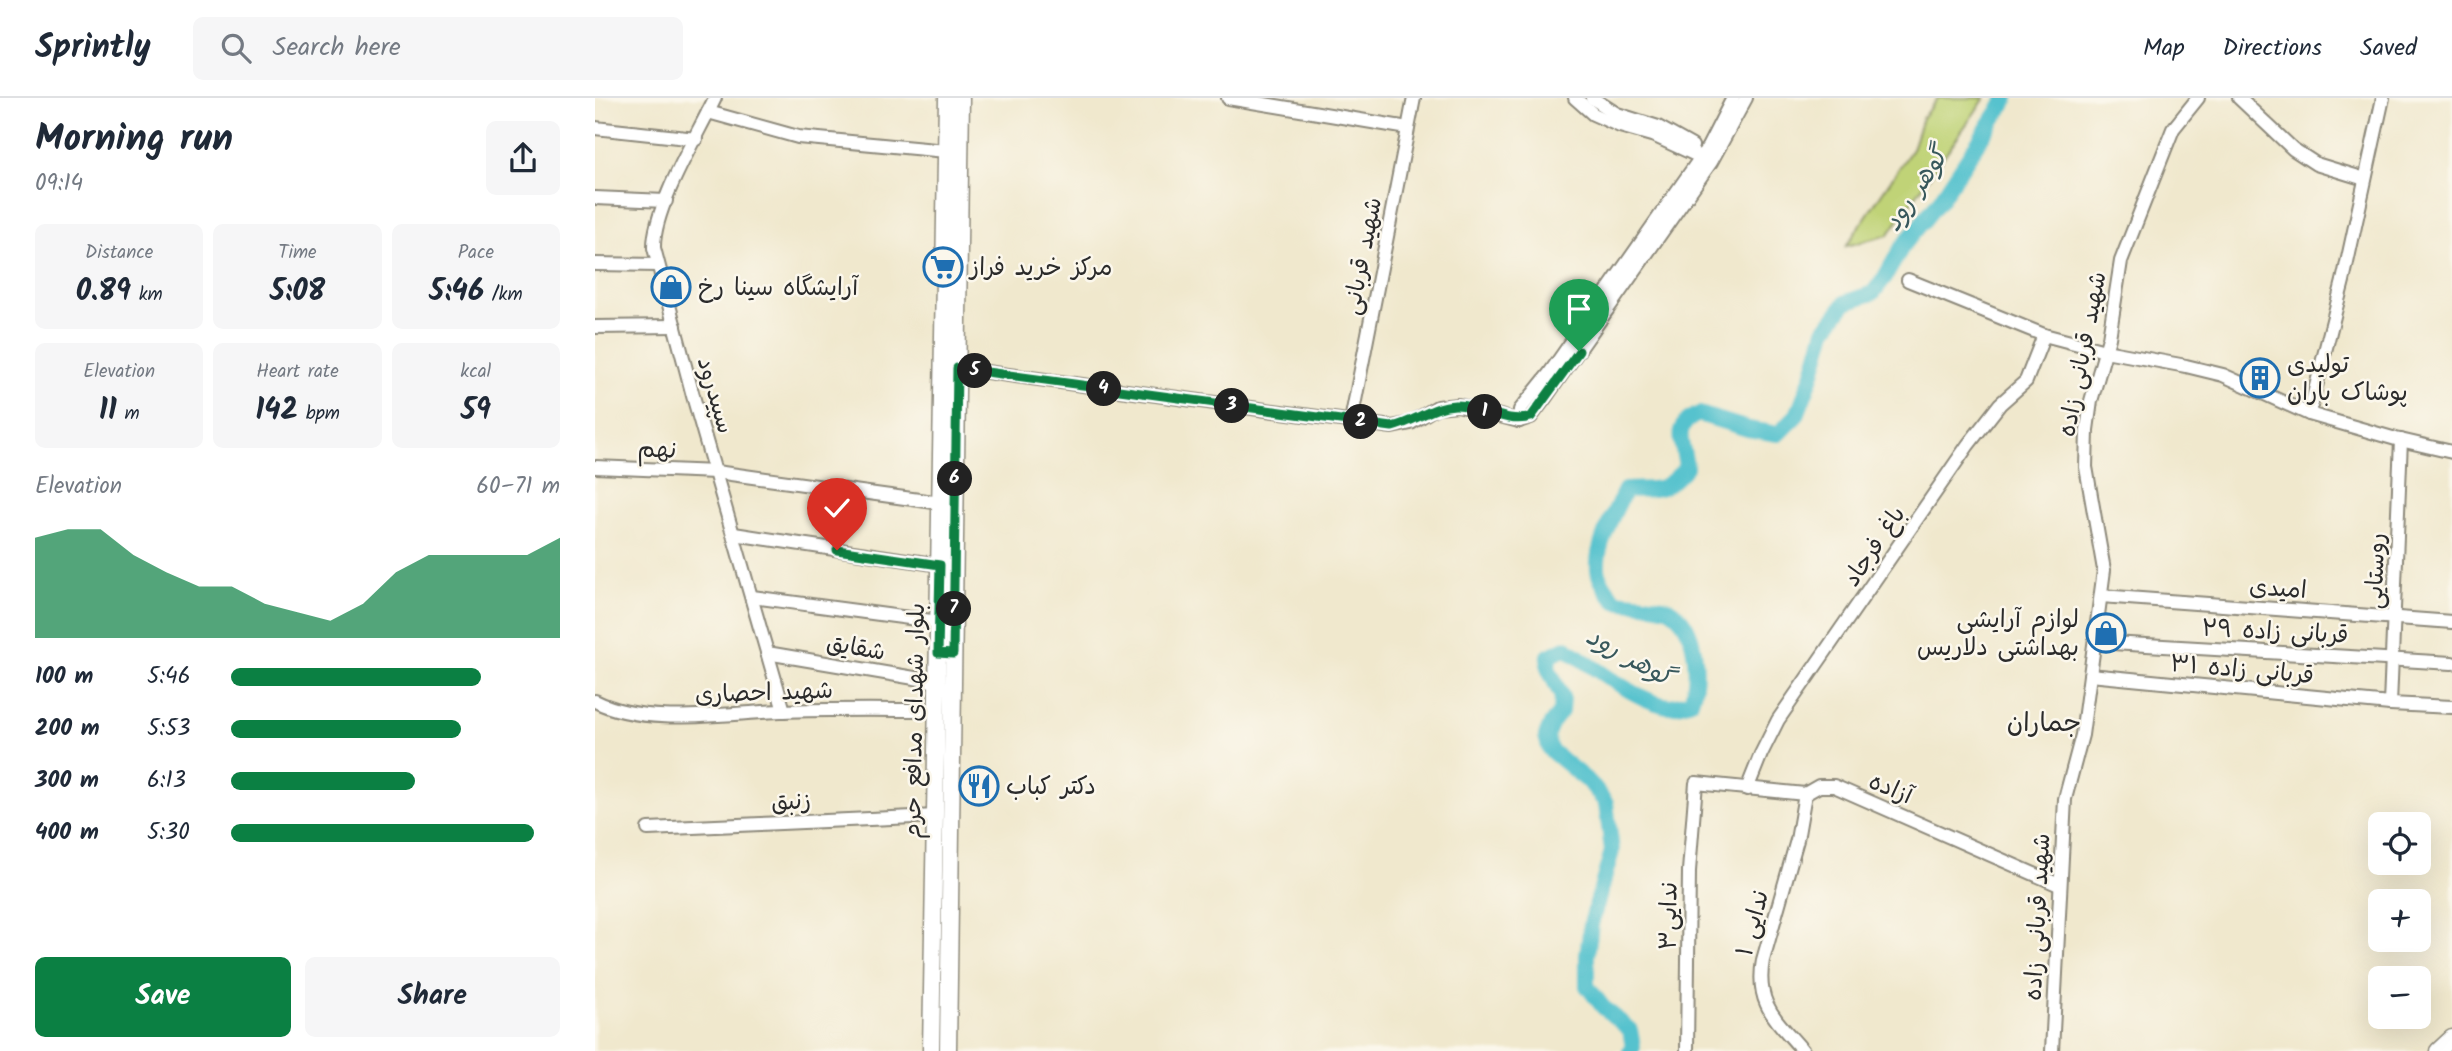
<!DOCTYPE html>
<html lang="en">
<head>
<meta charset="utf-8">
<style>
  :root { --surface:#fff; --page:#f6f6f7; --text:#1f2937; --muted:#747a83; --line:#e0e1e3; --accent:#0b8043 }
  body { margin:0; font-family:Kalam,"Playpen Sans Arabic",sans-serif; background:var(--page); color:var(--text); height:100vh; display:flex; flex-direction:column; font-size:26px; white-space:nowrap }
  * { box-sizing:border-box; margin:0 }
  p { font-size:23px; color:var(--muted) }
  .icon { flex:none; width:38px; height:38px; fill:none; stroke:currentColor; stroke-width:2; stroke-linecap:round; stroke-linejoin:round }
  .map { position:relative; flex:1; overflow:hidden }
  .details { display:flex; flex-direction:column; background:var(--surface); width:595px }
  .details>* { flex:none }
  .buttons { position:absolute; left:1773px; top:714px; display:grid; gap:14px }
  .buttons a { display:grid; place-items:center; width:63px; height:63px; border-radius:10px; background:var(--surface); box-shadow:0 7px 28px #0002; font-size:35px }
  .pin { position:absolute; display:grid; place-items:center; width:60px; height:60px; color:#fff; margin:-72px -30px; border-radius:50% 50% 50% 0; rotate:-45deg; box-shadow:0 0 7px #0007 }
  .pin .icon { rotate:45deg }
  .km { position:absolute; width:35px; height:35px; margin:-18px; border-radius:50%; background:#222; color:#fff; font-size:19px; line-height:35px; text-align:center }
  .round { display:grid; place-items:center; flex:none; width:74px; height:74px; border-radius:10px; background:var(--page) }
  .summary { display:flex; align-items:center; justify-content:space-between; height:119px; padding:0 35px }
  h1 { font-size:38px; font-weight:700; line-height:52px }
  .stats { display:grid; grid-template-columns:repeat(3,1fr); gap:10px; height:119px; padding:7px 35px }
  .stats div { display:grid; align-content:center; border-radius:10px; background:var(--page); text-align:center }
  .stats b { font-size:30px; font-weight:700 }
  .stats small { font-size:19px; font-weight:400 }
  .stats p { font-size:19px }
  .chart { height:196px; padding:14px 35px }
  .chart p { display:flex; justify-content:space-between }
  .chart svg { width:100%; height:126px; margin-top:7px; fill:var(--accent); opacity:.7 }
  .cta { display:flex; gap:14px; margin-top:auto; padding:14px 35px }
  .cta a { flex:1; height:80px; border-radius:10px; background:var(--accent); color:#fff; font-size:28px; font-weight:700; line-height:80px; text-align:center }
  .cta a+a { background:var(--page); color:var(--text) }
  ul { padding:0 35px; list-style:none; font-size:23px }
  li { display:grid; grid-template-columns:112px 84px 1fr; align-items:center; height:52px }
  li i { height:18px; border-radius:9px; background:var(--accent) }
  header { display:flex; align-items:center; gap:42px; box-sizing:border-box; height:98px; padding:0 35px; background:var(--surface); border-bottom:2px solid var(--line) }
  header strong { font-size:33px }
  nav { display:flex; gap:38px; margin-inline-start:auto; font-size:24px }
  .search { width:490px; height:63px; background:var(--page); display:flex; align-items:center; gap:18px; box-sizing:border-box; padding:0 24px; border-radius:10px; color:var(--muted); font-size:26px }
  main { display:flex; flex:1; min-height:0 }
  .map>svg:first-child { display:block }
  .green { fill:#c0d377; stroke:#767f51; stroke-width:2 }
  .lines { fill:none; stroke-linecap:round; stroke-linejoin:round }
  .river { stroke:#56c2ce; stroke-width:16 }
  .minor-casing { stroke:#8e8a7c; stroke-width:16 }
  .major-casing { stroke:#8e8a7c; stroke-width:19 }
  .minor { stroke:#fff; stroke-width:12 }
  .major { stroke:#fff; stroke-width:16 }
  .route-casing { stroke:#fff; stroke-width:14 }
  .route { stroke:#0b8043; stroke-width:9 }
  .labels { text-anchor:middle; stroke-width:5; stroke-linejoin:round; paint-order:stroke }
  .street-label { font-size:24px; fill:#2b2b2b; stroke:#fbf7ec }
  .poi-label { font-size:24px; fill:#2b2b2b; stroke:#fbf7ec; text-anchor:start }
  .water-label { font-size:26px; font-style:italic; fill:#38585c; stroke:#fbf7ec }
  .neighbourhood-label { font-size:26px; fill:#2b2b2b; stroke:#fbf7ec }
</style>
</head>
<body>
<header>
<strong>Sprintly</strong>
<div class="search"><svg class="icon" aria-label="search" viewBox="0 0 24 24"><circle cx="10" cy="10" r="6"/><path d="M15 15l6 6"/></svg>Search here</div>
<nav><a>Map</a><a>Directions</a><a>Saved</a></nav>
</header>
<main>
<section class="details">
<div class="summary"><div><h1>Morning run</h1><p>09:14</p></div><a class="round"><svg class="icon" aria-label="share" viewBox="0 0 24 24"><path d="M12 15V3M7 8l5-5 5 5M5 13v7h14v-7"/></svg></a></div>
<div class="stats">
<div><p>Distance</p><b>0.89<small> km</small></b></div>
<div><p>Time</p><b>5:08</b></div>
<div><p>Pace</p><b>5:46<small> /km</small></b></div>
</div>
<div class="stats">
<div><p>Elevation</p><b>11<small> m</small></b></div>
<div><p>Heart rate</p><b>142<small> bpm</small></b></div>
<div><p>kcal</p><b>59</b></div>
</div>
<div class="chart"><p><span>Elevation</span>60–71 m</p>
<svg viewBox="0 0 160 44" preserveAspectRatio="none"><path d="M0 44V9L10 6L20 6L30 15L40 21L50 26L60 26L70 32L80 35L90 38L100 32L110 21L120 15L130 15L140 15L150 15L160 9V44z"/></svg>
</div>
<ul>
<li><b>100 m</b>5:46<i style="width:76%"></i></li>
<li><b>200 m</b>5:53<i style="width:70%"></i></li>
<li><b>300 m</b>6:13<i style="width:56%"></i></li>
<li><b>400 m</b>5:30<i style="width:92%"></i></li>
</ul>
<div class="cta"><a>Save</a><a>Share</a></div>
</section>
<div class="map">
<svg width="1857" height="953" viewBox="0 0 1857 953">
  <rect width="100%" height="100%" fill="#fbf7ec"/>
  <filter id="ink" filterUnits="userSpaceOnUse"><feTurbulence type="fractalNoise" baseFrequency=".0143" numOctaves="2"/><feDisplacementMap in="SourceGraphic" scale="14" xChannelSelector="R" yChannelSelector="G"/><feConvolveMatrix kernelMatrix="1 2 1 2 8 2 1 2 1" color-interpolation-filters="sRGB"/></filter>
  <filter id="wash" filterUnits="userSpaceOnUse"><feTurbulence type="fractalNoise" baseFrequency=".00686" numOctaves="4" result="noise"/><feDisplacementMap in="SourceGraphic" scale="28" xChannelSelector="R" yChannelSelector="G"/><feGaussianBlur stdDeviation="1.57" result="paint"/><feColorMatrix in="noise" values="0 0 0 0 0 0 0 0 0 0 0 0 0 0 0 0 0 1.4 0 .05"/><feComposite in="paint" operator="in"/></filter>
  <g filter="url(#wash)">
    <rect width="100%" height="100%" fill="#f0e8cd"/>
    <polygon class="green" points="1343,0 1390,0 1293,137 1251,148 1317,51 1327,20"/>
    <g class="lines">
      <path class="river" d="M1035,953l3,-4 -3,-17 -27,-23 -16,-21v-30l4,-32 21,-73 -6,-48 -16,-20 -40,-33 -4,-14 5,-12 10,-13 1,-14 -14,-29 1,-12 17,-8c24,17 74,55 103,58 6,0 15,-3 22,-5 9,-26 6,-75 -20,-91 -11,-6 -42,-7 -55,-9 -7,-8 -18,-21 -18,-33 -2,-23 17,-57 27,-78 33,-2 38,4 61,-23 -2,-23 -17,-40 13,-53l49,15 30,5 19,-19 15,-39 13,-46 21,-28 27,-9 12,-16 17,-30 39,-48 66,-101"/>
    </g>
  </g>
  <g filter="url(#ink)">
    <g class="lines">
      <g class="minor-casing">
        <g id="minor">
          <path d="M120,0c-18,38 -62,110 -61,150l39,148 91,315"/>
          <polyline points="633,0 813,30"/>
          <polyline points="980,0 998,16 1025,28 1060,38 1112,62"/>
          <polyline points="997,0 1022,16 1063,29 1097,48"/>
          <polyline points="1644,0 1698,51 1721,66 1770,81"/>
          <polyline points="113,14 203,39 351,53"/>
          <polyline points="0,30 101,41"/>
          <polyline points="0,100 71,103"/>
          <polyline points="0,166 63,167"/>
          <polyline points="1313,182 1449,237 1510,253 1591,268 1628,277 1714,316 1801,341 1857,354"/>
          <polyline points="0,229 80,228"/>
          <polyline points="362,270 797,329 816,325 842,309 863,307 924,323"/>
          <polyline points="1714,316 1748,183 1788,0"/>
          <polyline points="756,323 819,0"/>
          <polyline points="924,323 936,319 951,299 1116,64 1151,0"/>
          <polyline points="924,323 925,312 954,276 1113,49 1138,0"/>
          <polyline points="0,369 121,374 346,405"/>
          <polyline points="139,436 345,467"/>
          <polyline points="1506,498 1857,524"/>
          <polyline points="157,499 344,524"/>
          <polyline points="1500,544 1857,565"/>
          <polyline points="172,555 343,584"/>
          <polyline points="1495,577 1795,606 1857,609"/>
          <path d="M0,603c51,26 129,12 186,10 52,-2 105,-1 157,-1"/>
          <polyline points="1795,606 1806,342"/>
          <polyline points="1152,691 1166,656 1183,622 1373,347 1405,306 1431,283 1449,237"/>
          <polyline points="53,731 341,718"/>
          <polyline points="1092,953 1094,773 1101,685 1210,696 1224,688 1239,688 1464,787"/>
          <path d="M1208,953c-27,-32 -48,-46 -40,-91l34,-120 8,-46"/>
          <polyline points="1457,953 1470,701 1487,637 1509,472 1491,369 1492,332 1496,303 1514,240 1526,163 1578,31 1603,0"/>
        </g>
      </g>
      <g class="major-casing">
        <g id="major">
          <polyline points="336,953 352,0"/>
          <polyline points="353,953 366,0"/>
          <polyline points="1843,953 1857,940"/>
        </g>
      </g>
      <use href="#minor" class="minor"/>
      <use href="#major" class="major"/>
    </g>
  </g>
  <g class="lines" filter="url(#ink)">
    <g class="route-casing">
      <path id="route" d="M242,452l103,15 -2,88 15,1 4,-286 435,59c23,-5 40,-21 63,-22 26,-1 50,20 76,12l48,-66"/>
    </g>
    <use href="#route" class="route"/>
  </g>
  <defs>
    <g id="supermarket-ring" transform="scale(2.0125)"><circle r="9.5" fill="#fbf7ec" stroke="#1f6fb2" stroke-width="1.5"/><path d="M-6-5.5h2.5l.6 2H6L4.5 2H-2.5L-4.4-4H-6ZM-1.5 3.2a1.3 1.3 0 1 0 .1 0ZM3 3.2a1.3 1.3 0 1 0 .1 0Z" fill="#1f6fb2"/></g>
    <g id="shop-ring" transform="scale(2.0125)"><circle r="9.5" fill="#fbf7ec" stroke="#1f6fb2" stroke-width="1.5"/><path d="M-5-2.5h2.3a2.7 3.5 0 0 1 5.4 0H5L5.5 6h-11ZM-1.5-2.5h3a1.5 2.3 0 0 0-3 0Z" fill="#1f6fb2"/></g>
    <g id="building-ring" transform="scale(2.0125)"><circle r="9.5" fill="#fbf7ec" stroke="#1f6fb2" stroke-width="1.5"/><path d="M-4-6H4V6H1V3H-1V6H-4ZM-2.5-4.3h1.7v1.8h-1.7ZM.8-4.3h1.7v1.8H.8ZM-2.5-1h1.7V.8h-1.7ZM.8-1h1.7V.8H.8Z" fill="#1f6fb2"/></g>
    <g id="restaurant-ring" transform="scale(2.0125)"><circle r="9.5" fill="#fbf7ec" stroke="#1f6fb2" stroke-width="1.5"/><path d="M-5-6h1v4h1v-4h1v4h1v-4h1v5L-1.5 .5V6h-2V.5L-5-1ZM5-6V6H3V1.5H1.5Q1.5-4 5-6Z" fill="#1f6fb2"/></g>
  </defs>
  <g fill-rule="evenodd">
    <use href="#supermarket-ring" x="348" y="169"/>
    <use href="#shop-ring" x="76" y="189"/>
    <use href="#building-ring" x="1665" y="280"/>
    <use href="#shop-ring" x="1511" y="535"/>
    <use href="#restaurant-ring" x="384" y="688"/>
  </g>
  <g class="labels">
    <g class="street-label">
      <text transform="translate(767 158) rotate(-79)" y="8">شهید قربانی</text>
      <text transform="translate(1487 256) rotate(-79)" y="8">شهید قربانی زاده</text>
      <text transform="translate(121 297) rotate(74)" y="8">سپیدرود</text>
      <text transform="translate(62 351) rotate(2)" y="8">نهم</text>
      <text transform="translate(1279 448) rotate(-56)" y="8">باغ فرجاد</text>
      <text transform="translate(1780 473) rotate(-88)" y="8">روستایی</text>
      <text transform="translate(1683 490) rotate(4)" y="8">امیدی</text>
      <text transform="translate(1680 533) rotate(3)" y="8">قربانی زاده ۲۹</text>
      <text transform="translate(261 549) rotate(10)" y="8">شقایق</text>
      <text transform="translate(1647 571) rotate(5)" y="8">قربانی زاده ۳۱</text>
      <text transform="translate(169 594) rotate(-2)" y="8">شهید احصاری</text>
      <text transform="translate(319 623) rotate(-89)" y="8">بلوار شهدای مدافع حرم</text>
      <text transform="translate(1296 690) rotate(23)" y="8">آزاده</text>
      <text transform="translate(196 703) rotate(-3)" y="8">زنبق</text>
      <text transform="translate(1073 818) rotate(-89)" y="8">ندایی۳</text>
      <text transform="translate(1442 819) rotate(-87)" y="8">شهید قربانی زاده</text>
      <text transform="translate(1157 825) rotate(-75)" y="8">ندایی ۱</text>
    </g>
    <g class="poi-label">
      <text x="375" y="177">مرکز خرید فراز</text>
      <text x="103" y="197">آرایشگاه سینا رخ</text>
      <text x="1692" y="274">تولیدی<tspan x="1692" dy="28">پوشاک باران</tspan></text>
      <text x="1484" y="529" text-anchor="end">لوازم آرایشی<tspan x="1484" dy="28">بهداشتی دلاریس</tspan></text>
      <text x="411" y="696">دکتر کباب</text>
    </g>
    <g class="water-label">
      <text transform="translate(1320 91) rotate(-56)" y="9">گوهر رود</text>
      <text transform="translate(1035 558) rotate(29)" y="9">گوهر رود</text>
    </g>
    <g class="neighbourhood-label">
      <text x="1449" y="633">جماران</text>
    </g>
  </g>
</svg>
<div class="buttons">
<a><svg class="icon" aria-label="locate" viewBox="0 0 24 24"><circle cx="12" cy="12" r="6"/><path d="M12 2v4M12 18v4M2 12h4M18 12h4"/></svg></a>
<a>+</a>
<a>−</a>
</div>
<div class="pin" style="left:984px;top:253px;background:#1e9e55"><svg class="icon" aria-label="arrive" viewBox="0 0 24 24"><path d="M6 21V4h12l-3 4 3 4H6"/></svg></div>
<div class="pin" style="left:242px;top:452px;background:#d93025"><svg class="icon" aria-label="check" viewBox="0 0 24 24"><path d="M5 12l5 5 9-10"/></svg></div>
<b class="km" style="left:890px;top:314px">1</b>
<b class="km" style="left:766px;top:324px">2</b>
<b class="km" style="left:637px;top:308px">3</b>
<b class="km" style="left:509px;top:291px">4</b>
<b class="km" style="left:380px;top:273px">5</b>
<b class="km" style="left:360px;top:381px">6</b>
<b class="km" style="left:359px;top:511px">7</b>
</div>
</main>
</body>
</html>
